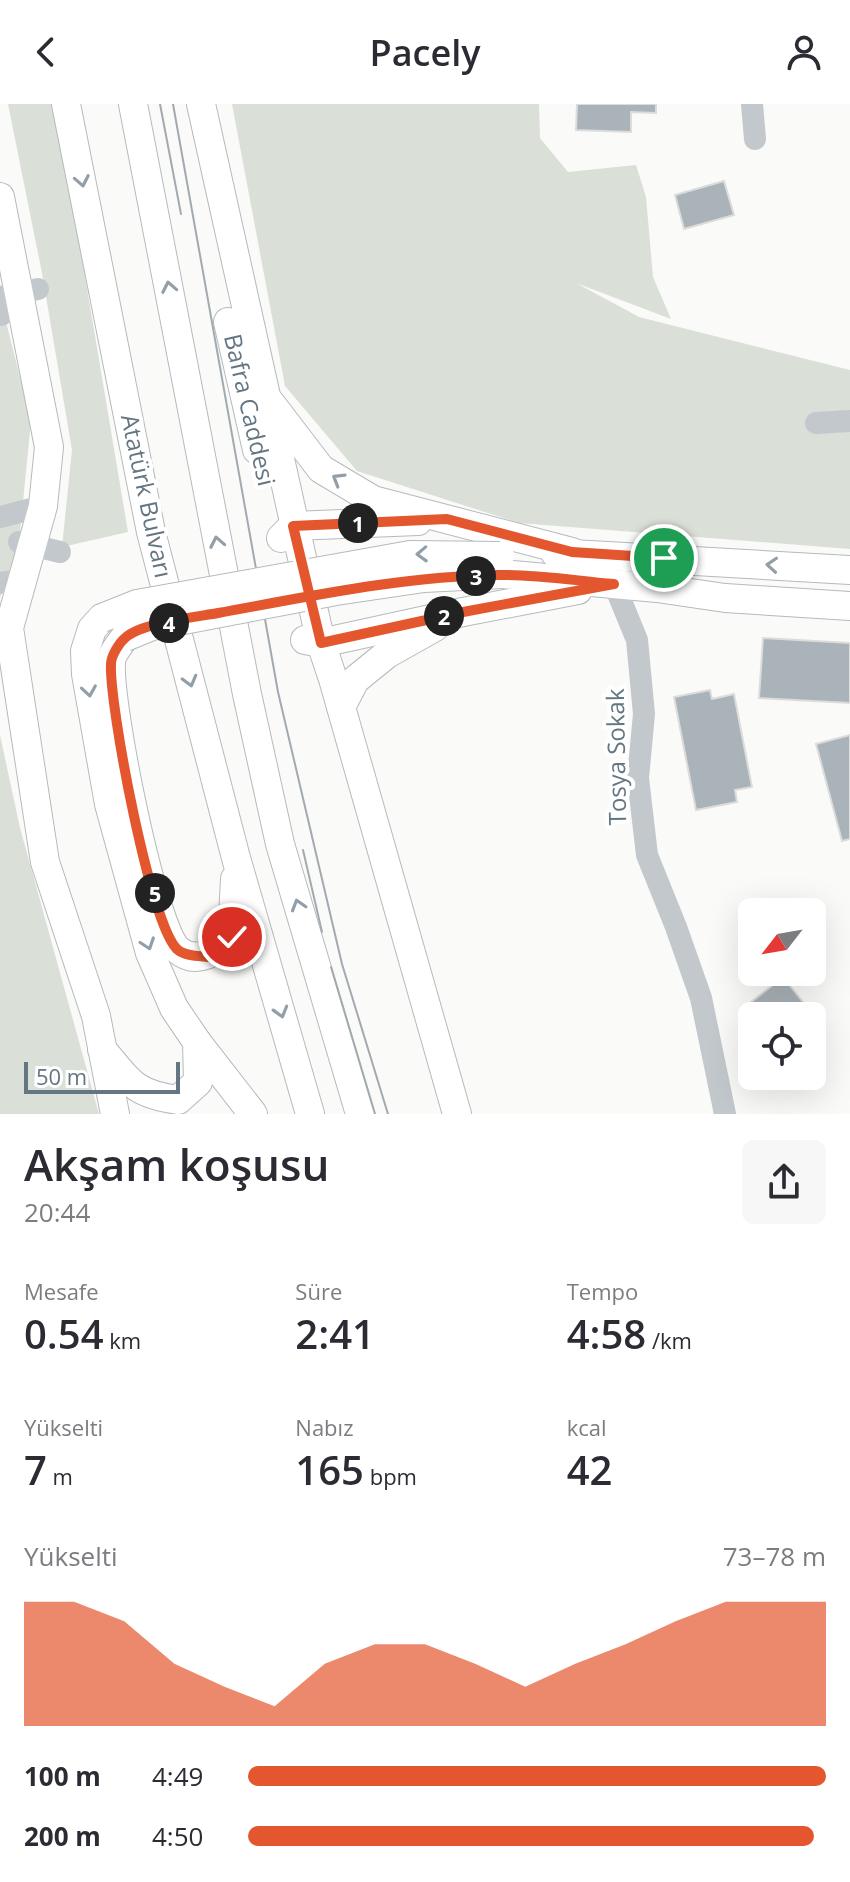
<!DOCTYPE html>
<html lang="tr">
<head>
<meta charset="utf-8">
<style>
  :root { --surface:#fff; --page:#f7f7f7; --text:#2b2b33; --muted:#7c7c81; --accent:#e4572e }
  body { margin:0; font-family:"Open Sans",sans-serif; background:var(--page); color:var(--text); height:100vh; display:flex; flex-direction:column; font-size:30px; white-space:nowrap }
  * { box-sizing:border-box; margin:0 }
  p { font-size:26px; color:var(--muted) }
  .icon { flex:none; width:44px; height:44px; fill:none; stroke:currentColor; stroke-width:2; stroke-linecap:round; stroke-linejoin:round }
  .map { position:relative; height:1010px; overflow:hidden }
  .details { display:flex; flex-direction:column; background:var(--surface); flex:1 }
  .details>* { flex:none }
  .needle { width:52px; rotate:239deg }
  .controls { position:absolute; left:738px; top:794px; display:grid; gap:16px }
  .controls a { display:grid; place-items:center; width:88px; height:88px; border-radius:12px; background:var(--surface); box-shadow:0 8px 32px #0002; font-size:40px }
  .scale { position:absolute; left:24px; bottom:20px; width:156px; box-sizing:border-box; padding-left:8px; border:4px solid #657683; border-top:0; font-size:22px; line-height:28px; white-space:nowrap; color:#657683; -webkit-text-stroke:6px #fff; paint-order:stroke }
  .pin { position:absolute; display:grid; place-items:center; width:68px; height:68px; color:#fff; margin:-34px; border:4px solid #fff; border-radius:50%; box-shadow:0 2px 8px #0007 }
  .km { position:absolute; width:40px; height:40px; margin:-20px; border-radius:50%; background:#222; color:#fff; font-size:22px; line-height:40px; text-align:center }
  .round { display:grid; place-items:center; flex:none; width:84px; height:84px; border-radius:12px; background:var(--page) }
  .headline { display:flex; align-items:center; justify-content:space-between; height:136px; padding:0 24px }
  h1 { font-size:44px; font-weight:600; line-height:60px }
  .figures { display:grid; grid-template-columns:repeat(3,1fr); gap:12px; height:136px; padding:8px 24px }
  .figures div { display:grid; align-content:center }
  .figures b { font-size:40px; font-weight:600 }
  .figures small { font-size:22px; font-weight:400 }
  .figures p { font-size:22px }
  .chart { height:224px; padding:16px 24px }
  .chart p { display:flex; justify-content:space-between }
  .chart svg { width:100%; height:144px; margin-top:8px; fill:var(--accent); opacity:.7 }
  ul { padding:0 24px; list-style:none; font-size:26px }
  li { display:grid; grid-template-columns:128px 96px 1fr; align-items:center; height:60px }
  li i { height:20px; border-radius:10px; background:var(--accent) }
  header { display:flex; justify-content:space-between; align-items:center; height:104px; padding:0 24px; background:var(--surface); font-size:36px; font-weight:600 }
  .map>svg:first-child { display:block }
  .green { fill:#dadfd7 }
  .building { fill:#aab3b9; stroke:#dcdcda; stroke-width:2 }
  .lines { fill:none; stroke-linecap:round; stroke-linejoin:round }
  .major-casing { stroke:#b5babe; stroke-width:30 }
  .minor { stroke:#c3c8cc; stroke-width:22 }
  .major { stroke:#fff; stroke-width:28 }
  .tram { stroke:#a2aab0; stroke-width:2 }
  .major-bridge-casing { stroke:#b5babe; stroke-width:30; stroke-linecap:butt }
  .major-bridge { stroke:#fff; stroke-width:28 }
  .oneway { stroke:#939fa8 }
  .route-casing { stroke:#fff; stroke-width:16 }
  .route { stroke:#e4572e; stroke-width:10 }
  .labels { text-anchor:middle; stroke-width:8; stroke-linejoin:round; paint-order:stroke }
  .street-label { font-size:24px; fill:#657683; stroke:#fff }
</style>
</head>
<body>
<header><svg class="icon" aria-label="back" viewBox="0 0 24 24"><path d="M15 5l-7 7 7 7"/></svg>Pacely<svg class="icon" aria-label="person" viewBox="0 0 24 24"><circle cx="12" cy="8" r="4"/><path d="M4 21q1-7 8-7t8 7"/></svg></header>
<div class="map">
<svg width="850" height="1010" viewBox="0 0 850 1010">
  <rect width="100%" height="100%" fill="#fafaf8"/>
  <g class="green">
    <polygon points="8,0 56,0 128,428 62,443 72,346 42,169"/>
    <polygon points="232,0 539,0 540,34 568,68 636,61 646,93 653,173 671,215 576,179 639,213 850,266 850,445 519,419 357,367 285,282"/>
    <polygon points="0,194 31,317 19,438 0,494"/>
    <polygon points="0,631 20,724 99,1010 0,1010"/>
  </g>
  <g class="building">
    <polygon points="577,0 656,0 656,9 631,8 631,28 576,26"/>
    <polygon points="724,77 734,111 684,125 675,91"/>
    <polygon points="763,534 850,539 850,599 759,594"/>
    <polygon points="710,586 712,595 734,590 752,683 735,686 737,698 696,706 674,593"/>
    <polygon points="850,631 850,735 842,737 816,640"/>
    <polygon points="783,873 810,907 804,912 752,912 752,920 741,906"/>
  </g>
  <g class="lines">
    <g class="major-casing">
      <g id="major">
        <polyline points="66,0 151,428 236,754 310,1010"/>
        <polyline points="133,0 247,590 280,740 360,1010"/>
        <polyline points="201,0 321,539 333,575 457,1010"/>
        <polyline points="0,93 49,343 43,402 9,524 45,758 96,912 115,1010"/>
        <polyline points="228,218 257,346"/>
        <polyline points="269,297 321,365 373,396 572,448"/>
        <polyline points="281,434 293,422 418,417"/>
        <polyline points="555,449 850,466"/>
        <polyline points="502,470 657,484 725,494 850,502"/>
        <path d="M125,533c-5,7 -14,17 -14,26 -3,40 41,264 67,287 19,16 40,1 54,-13l3,-58"/>
        <polyline points="305,536 321,539 463,508 578,486"/>
        <polyline points="341,603 355,576 387,550 435,523"/>
        <polyline points="197,938 253,1010"/>
        <path d="M102,945c27,33 32,45 76,51l20,-18 -1,-40 -23,-34 -24,-55 -41,-149 -23,-130 -1,-23 7,-22 10,-11"/>
      </g>
    </g>
    <g class="minor">
      <polyline points="752,0 755,35"/>
      <polyline points="0,193 38,185"/>
      <polyline points="0,211 1,211"/>
      <polyline points="816,319 850,317"/>
      <polyline points="0,413 43,402"/>
      <polyline points="19,438 60,448"/>
      <polyline points="0,479 25,475"/>
      <polyline points="614,480 637,536 644,610 638,674 647,751 676,823 701,894 725,1010"/>
    </g>
    <use href="#major" class="major"/>
    <g class="tram">
      <polyline points="160,0 181,110"/>
      <polyline points="173,0 278,588 342,860 388,1010"/>
      <polyline points="303,746 322,828"/>
      <polyline points="331,863 375,1010"/>
    </g>
    <g class="major-bridge-casing">
      <g id="major-bridge">
        <polyline points="102,514 137,500 410,451 500,452"/>
        <polyline points="125,533 152,522 336,487 424,474 502,470"/>
      </g>
    </g>
    <use href="#major-bridge" class="major-bridge"/>
  </g>
  <defs><path id="oneway-chevron" d="M-2-3.5L2.5 0L-2 3.5" fill="none" stroke-width="1.6" stroke-linecap="round" stroke-linejoin="round" transform="scale(2)"/></defs>
  <g class="oneway">
    <use href="#oneway-chevron" transform="translate(82 77) rotate(79)"/>
    <use href="#oneway-chevron" transform="translate(169 183) rotate(-101)"/>
    <use href="#oneway-chevron" transform="translate(338 375) rotate(-149)"/>
    <use href="#oneway-chevron" transform="translate(217 438) rotate(-101)"/>
    <use href="#oneway-chevron" transform="translate(422 450) rotate(178)"/>
    <use href="#oneway-chevron" transform="translate(772 461) rotate(-176)"/>
    <use href="#oneway-chevron" transform="translate(190 577) rotate(75)"/>
    <use href="#oneway-chevron" transform="translate(89 587) rotate(81)"/>
    <use href="#oneway-chevron" transform="translate(298 801) rotate(-107)"/>
    <use href="#oneway-chevron" transform="translate(148 840) rotate(71)"/>
    <use href="#oneway-chevron" transform="translate(281 908) rotate(74)"/>
  </g>
  <g class="lines">
    <g class="route-casing">
      <path id="route" d="M232,833l-24,20c-9,-1 -23,-1 -30,-7 -27,-22 -69,-245 -67,-286 0,-8 8,-21 14,-26 15,-15 71,-21 93,-25 93,-17 186,-37 281,-38 38,-1 77,6 115,9l-151,28 -142,31 -28,-117 154,-7 125,33 92,6"/>
    </g>
    <use href="#route" class="route"/>
  </g>
  <g class="labels">
    <g class="street-label">
      <text transform="translate(249 306) rotate(77)" y="8">Bafra Caddesi</text>
      <text transform="translate(146 392) rotate(78)" y="8">Atatürk Bulvarı</text>
      <text transform="translate(617 653) rotate(-91)" y="8">Tosya Sokak</text>
    </g>
  </g>
</svg>
<div class="controls">
<a><svg class="needle" viewBox="-14 -14 28 28"><path d="M0-13l5 13h-10z" fill="#e53935"/><path d="M0 13l5-13h-10z" fill="#7c7c81"/></svg></a>
<a><svg class="icon" aria-label="locate" viewBox="0 0 24 24"><circle cx="12" cy="12" r="6"/><path d="M12 2v4M12 18v4M2 12h4M18 12h4"/></svg></a>
</div>
<div class="scale">50 m</div>
<div class="pin" style="left:664px;top:454px;background:#1e9e55"><svg class="icon" aria-label="arrive" viewBox="0 0 24 24"><path d="M6 21V4h12l-3 4 3 4H6"/></svg></div>
<div class="pin" style="left:232px;top:833px;background:#d93025"><svg class="icon" aria-label="check" viewBox="0 0 24 24"><path d="M5 12l5 5 9-10"/></svg></div>
<b class="km" style="left:358px;top:419px">1</b>
<b class="km" style="left:444px;top:512px">2</b>
<b class="km" style="left:476px;top:472px">3</b>
<b class="km" style="left:169px;top:519px">4</b>
<b class="km" style="left:155px;top:789px">5</b>
</div>
<section class="details">
<div class="headline"><div><h1>Akşam koşusu</h1><p>20:44</p></div><a class="round"><svg class="icon" aria-label="share" viewBox="0 0 24 24"><path d="M12 15V3M7 8l5-5 5 5M5 13v7h14v-7"/></svg></a></div>
<div class="figures">
<div><p>Mesafe</p><b>0.54<small> km</small></b></div>
<div><p>Süre</p><b>2:41</b></div>
<div><p>Tempo</p><b>4:58<small> /km</small></b></div>
</div>
<div class="figures">
<div><p>Yükselti</p><b>7<small> m</small></b></div>
<div><p>Nabız</p><b>165<small> bpm</small></b></div>
<div><p>kcal</p><b>42</b></div>
</div>
<div class="chart"><p><span>Yükselti</span>73–78 m</p>
<svg viewBox="0 0 160 44" preserveAspectRatio="none"><path d="M0 44V6L10 6L20 12L30 25L40 32L50 38L60 25L70 19L80 19L90 25L100 32L110 25L120 19L130 12L140 6L150 6L160 6V44z"/></svg>
</div>
<ul>
<li><b>100 m</b>4:49<i style="width:100%"></i></li>
<li><b>200 m</b>4:50<i style="width:98%"></i></li>
</ul>
</section>
</body>
</html>
